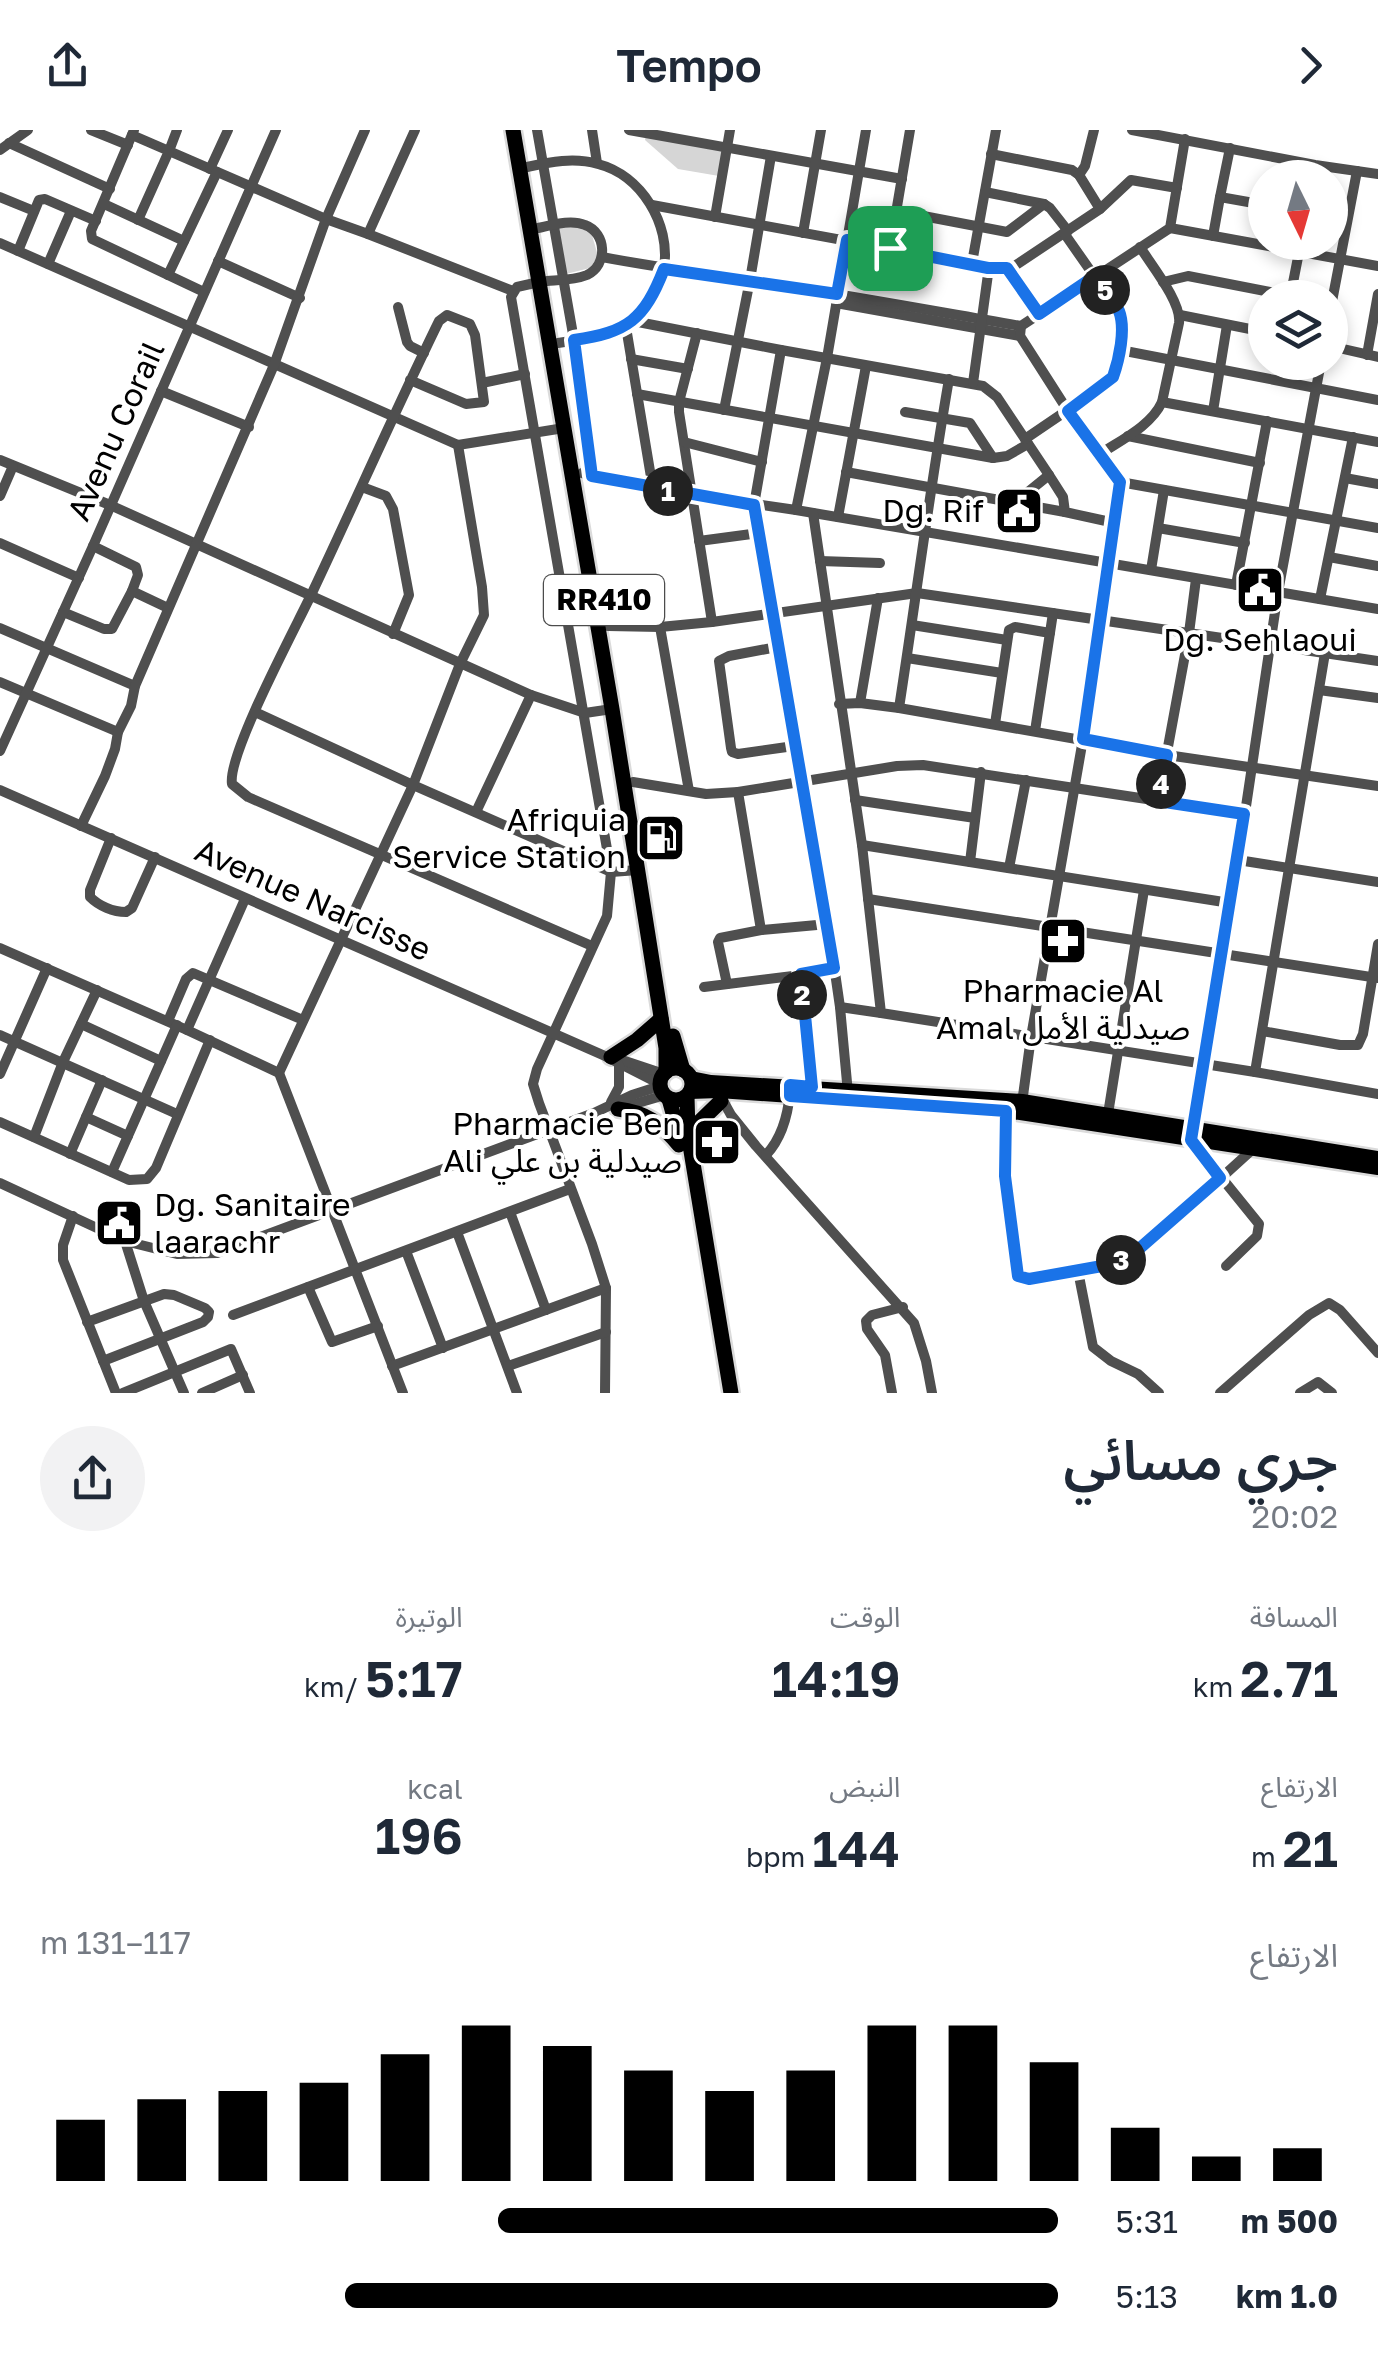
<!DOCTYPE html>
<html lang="ar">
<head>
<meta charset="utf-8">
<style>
  :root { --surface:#fff; --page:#f2f2f3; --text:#1f2937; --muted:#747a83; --accent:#000 }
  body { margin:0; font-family:"Golos Text","Noto Sans Arabic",sans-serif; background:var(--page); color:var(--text); direction:rtl; height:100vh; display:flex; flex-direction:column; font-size:38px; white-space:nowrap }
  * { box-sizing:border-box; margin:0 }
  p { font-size:32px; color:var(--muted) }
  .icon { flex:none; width:55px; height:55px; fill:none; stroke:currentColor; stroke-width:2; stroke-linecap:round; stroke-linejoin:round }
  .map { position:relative; height:1263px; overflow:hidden; direction:ltr }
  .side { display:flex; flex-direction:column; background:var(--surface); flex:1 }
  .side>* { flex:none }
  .needle { width:65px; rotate:175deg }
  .buttons { position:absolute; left:1248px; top:30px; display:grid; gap:20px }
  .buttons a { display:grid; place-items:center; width:100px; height:100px; border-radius:50%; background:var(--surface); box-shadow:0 5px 15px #0003; font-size:50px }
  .pin { position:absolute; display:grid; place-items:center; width:85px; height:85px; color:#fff; margin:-42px; border-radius:20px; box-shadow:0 5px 15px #0006 }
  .km { position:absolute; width:50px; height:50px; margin:-25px; border-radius:50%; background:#222; color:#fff; font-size:28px; line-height:50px; text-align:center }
  .round { display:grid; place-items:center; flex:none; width:105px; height:105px; border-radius:52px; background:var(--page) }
  .head { display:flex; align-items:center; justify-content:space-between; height:170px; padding:0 40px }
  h1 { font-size:55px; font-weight:600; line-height:75px }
  .figures { display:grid; grid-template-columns:repeat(3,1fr); gap:15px; height:170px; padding:10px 40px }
  .figures div { display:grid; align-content:center }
  .figures b { font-size:50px; font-weight:600 }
  .figures small { font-size:28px; font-weight:400 }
  .figures p { font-size:28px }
  .chart { height:280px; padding:20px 40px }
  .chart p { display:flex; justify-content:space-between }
  .chart svg { width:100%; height:180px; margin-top:10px; stroke:var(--accent); stroke-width:6 }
  ul { padding:0 40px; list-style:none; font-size:32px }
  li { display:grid; grid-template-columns:160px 120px 1fr; align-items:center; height:75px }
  li i { height:25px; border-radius:12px; background:var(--accent) }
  header { display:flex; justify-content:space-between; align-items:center; height:130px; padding:0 40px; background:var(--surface); font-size:45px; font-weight:600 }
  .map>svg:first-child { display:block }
  .green { fill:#d6d6d6 }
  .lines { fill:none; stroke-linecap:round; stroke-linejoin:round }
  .major-casing { stroke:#dbdbdb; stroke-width:19 }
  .highway-casing { stroke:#dbdbdb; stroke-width:20 }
  .minor { stroke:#4f4f4f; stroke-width:10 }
  .major { stroke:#000; stroke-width:14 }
  .highway { stroke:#000; stroke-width:15 }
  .route-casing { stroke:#fff; stroke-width:20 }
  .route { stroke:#1a73e8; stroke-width:12 }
  .labels { text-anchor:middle; stroke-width:8; stroke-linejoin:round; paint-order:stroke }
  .shield { fill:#fff; stroke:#4c4c4c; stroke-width:2.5 }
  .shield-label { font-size:30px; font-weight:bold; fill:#000 }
  .street-label { font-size:32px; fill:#000; stroke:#fff }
  .poi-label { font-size:32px; fill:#000; stroke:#fff; text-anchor:end }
</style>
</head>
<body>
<header><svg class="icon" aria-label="forward" viewBox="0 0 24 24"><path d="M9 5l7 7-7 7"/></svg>Tempo<svg class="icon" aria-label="share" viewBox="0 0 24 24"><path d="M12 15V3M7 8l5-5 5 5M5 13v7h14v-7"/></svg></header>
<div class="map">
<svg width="1378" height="1263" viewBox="0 0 1378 1263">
  <rect width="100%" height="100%" fill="#fff"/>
  <g class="green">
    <polygon points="646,5 724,19 719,46 678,39 645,10"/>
    <polygon points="580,97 592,105 598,126 590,138 566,144 559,98"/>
  </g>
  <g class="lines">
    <g class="major-casing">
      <g id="major">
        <polyline points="691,948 711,952 1022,971 1378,1028"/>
        <polyline points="690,962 719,961 1006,981 1378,1038"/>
      </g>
    </g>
    <g class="highway-casing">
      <g id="highway">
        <polyline points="513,0 612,579 666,918 666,942"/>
        <polyline points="673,906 683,940"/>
        <polyline points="611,927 637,910 661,889"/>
        <circle cx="676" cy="954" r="16"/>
        <polyline points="687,966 688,1003 731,1263"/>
        <polyline points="669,969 680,1008"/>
        <path d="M618,979c27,3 44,15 61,36"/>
        <polyline points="688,1003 721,971"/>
      </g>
    </g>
    <g class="minor">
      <polyline points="91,0 128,15"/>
      <polyline points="134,0 91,101 92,109 204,162"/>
      <polyline points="177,0 169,21 326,89 368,104"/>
      <polyline points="415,0 368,104 513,161"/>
      <polyline points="537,0 574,210 592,346"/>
      <polyline points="592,0 597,33"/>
      <polyline points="629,0 902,49"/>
      <polyline points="1132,0 1315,35 1378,44"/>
      <polyline points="132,5 169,21 138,90"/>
      <polyline points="9,13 110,59"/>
      <polyline points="1230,18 1220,67 1265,75"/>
      <polyline points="0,20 28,0"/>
      <polyline points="991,24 1072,40 1079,45 1100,79"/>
      <path d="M527,37c23,-5 47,-10 71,-3 43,11 73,60 66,104 -4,23 -22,44 -38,59"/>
      <polyline points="210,39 228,0"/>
      <polyline points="1079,45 1085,36 1094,0"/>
      <polyline points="985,62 1044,74 1050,78 1068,101"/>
      <polyline points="0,67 34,81"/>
      <polyline points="104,74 184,111"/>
      <polyline points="652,75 989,137"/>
      <polyline points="897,81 1007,102 1044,74"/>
      <polyline points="715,87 730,0"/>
      <path d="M538,98c14,-3 33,-9 47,-3 22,8 23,40 2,50 -12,5 -27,5 -40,6"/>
      <polyline points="1170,98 1378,136"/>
      <polyline points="803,103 821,0"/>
      <polyline points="1213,106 1220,67"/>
      <polyline points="0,113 458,315 564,298"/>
      <polyline points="890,118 910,0"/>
      <polyline points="18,121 39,70 45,69 96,91"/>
      <path d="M602,127c64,12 127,20 191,30 76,12 152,26 228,39l149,-98 15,-89"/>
      <polyline points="218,131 300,168"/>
      <polyline points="972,133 996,0"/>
      <polyline points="48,134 71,81"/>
      <polyline points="1007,138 1039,184"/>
      <polyline points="168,145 217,42"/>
      <polyline points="539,152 517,157 511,167 611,742 607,786 537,939 533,954 539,973 592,1114 606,1158 605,1263"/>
      <polyline points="1163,152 1188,146 1291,166"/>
      <polyline points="1290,168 1301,112"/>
      <polyline points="836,173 1020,206"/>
      <polyline points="398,177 407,212 410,216 424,223"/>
      <polyline points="1330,182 1357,41"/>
      <polyline points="1180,185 1265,202"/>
      <polyline points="633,191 781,220 983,256 997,267 1049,345 1063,367 1065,382 1115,393"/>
      <polyline points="1021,196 1020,206 1068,281 1120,352 1378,398"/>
      <polyline points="697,203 679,272 679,282 712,492"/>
      <polyline points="558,213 597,207 626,197 653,359"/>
      <polyline points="1330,216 1378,227"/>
      <polyline points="781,220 754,375 800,652 828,794 840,877 848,963"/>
      <polyline points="1120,220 1378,270"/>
      <polyline points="1367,225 1378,164"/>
      <polyline points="631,229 688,239"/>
      <path d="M410,250l56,24 18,-2 -9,-67 -5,-11 -23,-9 -8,6c-44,90 -84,181 -127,272 -16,34 -85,162 -80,191l16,13 344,149"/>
      <polyline points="482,253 525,244"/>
      <polyline points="973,253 989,137 1013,137 1100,79 1131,50 1177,58"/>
      <polyline points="161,261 249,297"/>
      <polyline points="637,264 993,328 1007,326 1028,314"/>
      <polyline points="1162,272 1378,312"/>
      <polyline points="724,280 750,150 771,26"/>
      <polyline points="1213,281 1227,195"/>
      <polyline points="905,282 970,293 993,328"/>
      <polyline points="1128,306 1260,333"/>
      <polyline points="1025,309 1106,254 1115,242 1120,220 1120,183 1064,103"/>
      <polyline points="684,312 762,332"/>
      <path d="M1100,324c21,-14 51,-28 62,-52l17,-79c3,-20 -27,-57 -39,-76"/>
      <polyline points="0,330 110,375 531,565 585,583 612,579"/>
      <polyline points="846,342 1065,382"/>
      <polyline points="582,343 653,359 796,380 1378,479"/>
      <polyline points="1345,348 1378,354"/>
      <polyline points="362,357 386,366 393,379 409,465 393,504"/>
      <polyline points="0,366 13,336"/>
      <polyline points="1013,374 1049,345"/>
      <polyline points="796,380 827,228 866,0"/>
      <polyline points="813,383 862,715 881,883 1255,942 1378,964"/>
      <polyline points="838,387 866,236"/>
      <polyline points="1158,398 1245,413"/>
      <polyline points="699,411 759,403"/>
      <polyline points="0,413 79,448"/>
      <polyline points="93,416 136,437 138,445 132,461 168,478"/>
      <polyline points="1329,427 1378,436"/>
      <polyline points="820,431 880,433"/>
      <polyline points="1151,440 1164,360"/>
      <polyline points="1236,455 1267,291"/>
      <polyline points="1320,469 1353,307"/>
      <polyline points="63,482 104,499 112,499 132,461"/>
      <polyline points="912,495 1007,510"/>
      <polyline points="608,496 660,497 712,492 917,463 1378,531"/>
      <polyline points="660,497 689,661"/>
      <polyline points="0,498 135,556"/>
      <polyline points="777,517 729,526 719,531 731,618 732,622 738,624 794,616"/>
      <polyline points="907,528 1002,543"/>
      <polyline points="0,552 118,602"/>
      <polyline points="1319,560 1378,568"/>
      <polyline points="860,573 878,468"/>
      <polyline points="839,574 860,573 899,578 1167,625 1378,656"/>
      <path d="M899,578c17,-110 31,-220 50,-329"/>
      <polyline points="255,582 413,655 611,742 638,740"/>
      <polyline points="995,594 1009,500 1015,497 1050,503"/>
      <polyline points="1035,601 1053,483"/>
      <polyline points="0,621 93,416 276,0"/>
      <polyline points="633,652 706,664 738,662"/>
      <polyline points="0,660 605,926 660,954"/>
      <polyline points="855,670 975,688"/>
      <polyline points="1158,671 1189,503 1196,449"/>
      <polyline points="476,682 531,565"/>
      <polyline points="81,696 105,646 115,619 118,602 131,576 135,556 274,235 326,89 365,0"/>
      <path d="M111,708l-21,52v7c9,9 23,15 36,15l6,-4 23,-51"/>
      <polyline points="862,715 1230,773"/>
      <polyline points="1238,730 1378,752"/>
      <polyline points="970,732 981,642"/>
      <polyline points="1009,738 1026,650"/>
      <polyline points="868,769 1378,848"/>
      <polyline points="828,794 761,800 738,662 897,636 923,635 1245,684"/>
      <polyline points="0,818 187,900 279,943 403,1263"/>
      <polyline points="727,854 718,812 720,808 761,800"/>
      <polyline points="704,857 801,845"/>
      <polyline points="840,877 881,883"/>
      <polyline points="168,891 186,849 193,843 303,890"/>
      <polyline points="81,894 161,931"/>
      <polyline points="187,900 245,769"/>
      <polyline points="1262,901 1340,915 1358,915 1363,904 1378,814"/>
      <polyline points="0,905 177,984"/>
      <polyline points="616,928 664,944"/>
      <polyline points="1255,942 1325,523"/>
      <polyline points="279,943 413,655 460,534 484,485 482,457 458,315"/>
      <polyline points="0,944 47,838"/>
      <polyline points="812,957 801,845 834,839"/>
      <polyline points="721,967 731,985 756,1016 914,1193 926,1231 932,1263"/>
      <polyline points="611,972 619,957 619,935"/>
      <polyline points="1022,973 1031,907 1083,609 1120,352"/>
      <polyline points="1006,976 1005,1046 1018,1146 1029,1149 1078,1141"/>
      <polyline points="624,977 665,965"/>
      <polyline points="1108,984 1144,760"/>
      <polyline points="86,987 128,1006"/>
      <polyline points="0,992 129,1050 147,1049 156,1038 210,910"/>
      <polyline points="34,1007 63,932 97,860"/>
      <polyline points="70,1024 102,950"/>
      <path d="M766,1025c16,-17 22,-40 24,-63"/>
      <polyline points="112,1042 177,895"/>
      <polyline points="0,1053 125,1111 177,1124 217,1123 594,983 632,965 660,956"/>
      <polyline points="510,1082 546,1180"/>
      <polyline points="73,1086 63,1115 63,1130 116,1263"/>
      <polyline points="457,1102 517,1263"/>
      <polyline points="125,1111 144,1171 184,1263"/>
      <polyline points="406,1121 443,1218"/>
      <polyline points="1226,1136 1257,1106 1259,1094 1191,1010 1238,730 1278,462 1321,232"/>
      <polyline points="308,1157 332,1212 378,1196"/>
      <polyline points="233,1185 570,1059"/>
      <polyline points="87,1192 164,1164 174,1165 205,1178 209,1182 208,1187 203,1192 103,1231"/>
      <polyline points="392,1236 606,1158"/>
      <polyline points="508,1236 606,1202"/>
      <polyline points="123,1263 231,1219 250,1263"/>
      <polyline points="202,1263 243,1245"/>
      <polyline points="892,1263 885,1225 867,1199 866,1191 872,1185 903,1177"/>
      <polyline points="1159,1263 1138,1244 1111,1231 1093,1217 1078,1141 1115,1133 1132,1125 1167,1097 1254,1018"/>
      <polyline points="1220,1263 1309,1185 1329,1173 1340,1180 1378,1223"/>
      <polyline points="1300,1263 1318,1252 1332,1263"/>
    </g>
    <use href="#major" class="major"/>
    <use href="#highway" class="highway"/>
  </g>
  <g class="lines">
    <g class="route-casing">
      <path id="route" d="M847,110l141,28h19l32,46 56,-38c8,11 19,23 24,35 7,18 0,49 -6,66l-45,34 52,71 -37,257 84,16 -9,46 86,13 -53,326 29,38 -88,77 -30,11 -73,13 -11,-3 -13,-100 1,-65 -216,-15v-11l22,2 -11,-113 33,-6 -80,-463 -162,-29 -18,-136c54,-8 70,-20 90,-71l173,25z"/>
    </g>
    <use href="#route" class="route"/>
  </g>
  <defs>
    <g id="civic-square" transform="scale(2.5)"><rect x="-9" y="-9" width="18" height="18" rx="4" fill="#000" stroke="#fff"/><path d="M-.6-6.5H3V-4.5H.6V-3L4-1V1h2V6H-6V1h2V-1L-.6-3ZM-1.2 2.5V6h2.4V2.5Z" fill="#fff"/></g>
    <g id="fuel-square" transform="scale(2.5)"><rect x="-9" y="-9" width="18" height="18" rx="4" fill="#000" stroke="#fff"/><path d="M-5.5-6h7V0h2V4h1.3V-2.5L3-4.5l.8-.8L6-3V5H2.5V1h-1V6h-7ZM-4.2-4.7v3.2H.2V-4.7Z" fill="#fff"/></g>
    <g id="pharmacy-square" transform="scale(2.5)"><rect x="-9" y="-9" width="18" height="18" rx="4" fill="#000" stroke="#fff"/><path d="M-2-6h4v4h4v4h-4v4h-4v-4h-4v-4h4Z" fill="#fff"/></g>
  </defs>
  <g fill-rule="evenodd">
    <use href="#civic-square" x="1019" y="381"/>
    <use href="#civic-square" x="1260" y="460"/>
    <use href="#fuel-square" x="661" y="708"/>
    <use href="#pharmacy-square" x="1063" y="811"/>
    <use href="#pharmacy-square" x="717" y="1012"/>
    <use href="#civic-square" x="119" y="1093"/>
  </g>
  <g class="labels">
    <rect class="shield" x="544" y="445" width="120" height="50" rx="8"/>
    <g class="shield-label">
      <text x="604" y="480">RR410</text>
    </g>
    <g class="street-label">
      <text transform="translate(116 301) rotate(-66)" y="11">Avenu Corail</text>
      <text transform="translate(313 770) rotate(24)" y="11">Avenue Narcisse</text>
    </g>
    <g class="poi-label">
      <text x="984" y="392">Dg. Rif</text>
      <text x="1260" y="521" text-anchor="middle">Dg. Sehlaoui</text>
      <text x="626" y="701">Afriquia<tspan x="626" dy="37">Service Station</tspan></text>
      <text x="1063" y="872" text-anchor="middle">Pharmacie Al<tspan x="1063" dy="37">Amal صيدلية الأمل</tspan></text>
      <text x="682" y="1005">Pharmacie Ben<tspan x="682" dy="37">Ali صيدلية بن علي</tspan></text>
      <text x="154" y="1086" text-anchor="start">Dg. Sanitaire<tspan x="154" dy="37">laarachr</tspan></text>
    </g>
  </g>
</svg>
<div class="buttons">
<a><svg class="needle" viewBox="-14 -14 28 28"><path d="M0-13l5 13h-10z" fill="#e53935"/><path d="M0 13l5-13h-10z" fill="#747a83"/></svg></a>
<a><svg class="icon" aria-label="layers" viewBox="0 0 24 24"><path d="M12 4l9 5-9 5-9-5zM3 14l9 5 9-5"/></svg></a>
</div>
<div class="pin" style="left:890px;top:118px;background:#1e9e55"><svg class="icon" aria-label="arrive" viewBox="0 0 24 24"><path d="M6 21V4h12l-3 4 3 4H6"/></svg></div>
<b class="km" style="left:668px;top:361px">1</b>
<b class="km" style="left:802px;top:865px">2</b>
<b class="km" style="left:1121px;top:1130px">3</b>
<b class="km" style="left:1161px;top:654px">4</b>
<b class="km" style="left:1105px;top:160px">5</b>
</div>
<section class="side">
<div class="head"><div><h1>جري مسائي</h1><p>20:02</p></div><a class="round"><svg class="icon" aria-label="share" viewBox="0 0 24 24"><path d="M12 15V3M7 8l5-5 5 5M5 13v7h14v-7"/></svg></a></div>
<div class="figures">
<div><p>المسافة</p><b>2.71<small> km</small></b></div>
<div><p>الوقت</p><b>14:19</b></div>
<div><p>الوتيرة</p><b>5:17<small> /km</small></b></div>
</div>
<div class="figures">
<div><p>الارتفاع</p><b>21<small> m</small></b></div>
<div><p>النبض</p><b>144<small> bpm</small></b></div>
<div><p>kcal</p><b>196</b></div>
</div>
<div class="chart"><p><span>الارتفاع</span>117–131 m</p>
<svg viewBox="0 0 160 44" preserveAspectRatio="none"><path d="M5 44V29M15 44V24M25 44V22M35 44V20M45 44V13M55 44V6M65 44V11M75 44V17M85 44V22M95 44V17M105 44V6M115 44V6M125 44V15M135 44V31M145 44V38M155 44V36"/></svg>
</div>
<ul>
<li><b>500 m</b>5:31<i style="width:55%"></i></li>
<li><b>1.0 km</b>5:13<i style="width:70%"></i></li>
</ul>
</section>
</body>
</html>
